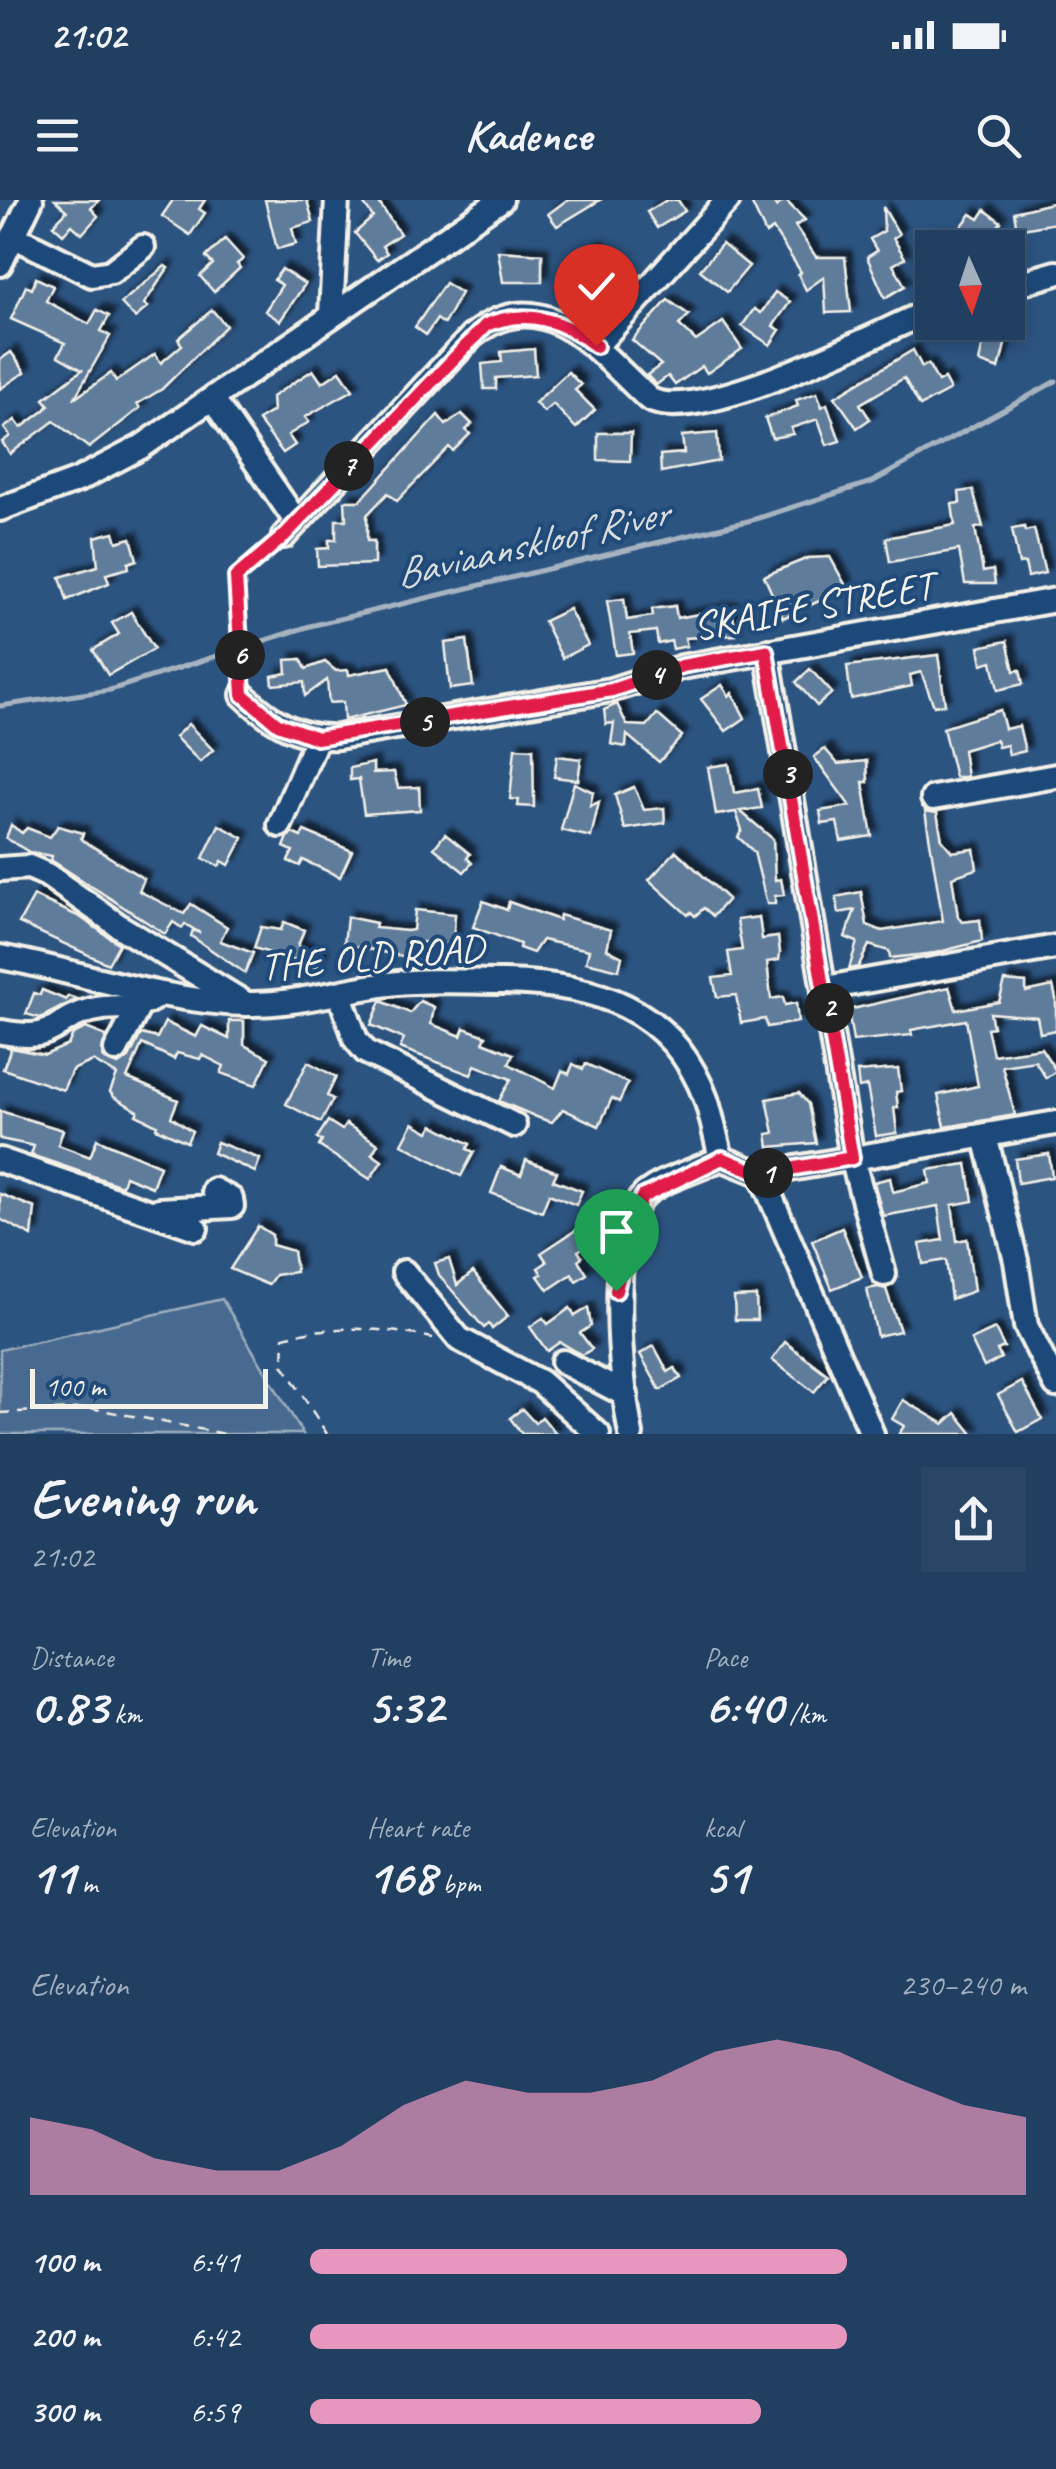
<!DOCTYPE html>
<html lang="en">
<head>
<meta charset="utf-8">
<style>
  :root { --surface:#213f61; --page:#294667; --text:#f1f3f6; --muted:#a2afbd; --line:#3e5876; --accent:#e797bd }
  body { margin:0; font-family:Caveat,sans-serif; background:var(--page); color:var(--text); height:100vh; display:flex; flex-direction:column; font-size:38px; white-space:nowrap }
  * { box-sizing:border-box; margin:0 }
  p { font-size:32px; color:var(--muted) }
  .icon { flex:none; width:55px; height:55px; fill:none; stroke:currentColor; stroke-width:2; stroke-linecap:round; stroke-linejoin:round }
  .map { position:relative; height:1234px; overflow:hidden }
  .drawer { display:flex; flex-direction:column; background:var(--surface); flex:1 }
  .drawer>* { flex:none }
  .needle { width:65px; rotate:177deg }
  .fabs { position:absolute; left:915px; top:30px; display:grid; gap:20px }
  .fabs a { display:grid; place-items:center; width:110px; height:110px; border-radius:0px; background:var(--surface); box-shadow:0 5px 15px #0003,0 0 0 2px var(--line); font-size:50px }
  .scale { position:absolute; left:30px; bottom:25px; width:238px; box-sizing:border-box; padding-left:10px; border:5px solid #f4f1e8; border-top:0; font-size:28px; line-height:35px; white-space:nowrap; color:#f4f1e8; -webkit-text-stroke:8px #1f4a7a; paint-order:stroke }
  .pin { position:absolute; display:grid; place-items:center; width:85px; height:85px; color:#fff; margin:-102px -42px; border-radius:50% 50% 50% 0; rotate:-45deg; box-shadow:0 0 10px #0007 }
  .pin .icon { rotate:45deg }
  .km { position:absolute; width:50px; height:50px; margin:-25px; border-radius:50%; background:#222; color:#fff; font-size:28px; line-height:50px; text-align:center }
  .round { display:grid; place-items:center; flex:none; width:105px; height:105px; border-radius:0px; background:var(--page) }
  .summary { display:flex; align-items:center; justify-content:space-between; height:170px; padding:0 30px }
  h1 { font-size:55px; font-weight:800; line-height:75px }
  .stats { display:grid; grid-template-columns:repeat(3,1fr); gap:15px; height:170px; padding:10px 30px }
  .stats div { display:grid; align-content:center }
  .stats b { font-size:50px; font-weight:800 }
  .stats small { font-size:28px; font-weight:400 }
  .stats p { font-size:28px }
  .chart { height:280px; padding:20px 30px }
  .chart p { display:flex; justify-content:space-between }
  .chart svg { width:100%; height:180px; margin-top:10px; fill:var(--accent); opacity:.7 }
  ul { padding:0 30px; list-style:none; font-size:32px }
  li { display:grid; grid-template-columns:160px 120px 1fr; align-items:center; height:75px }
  li i { height:25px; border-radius:12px; background:var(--accent) }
  .status { display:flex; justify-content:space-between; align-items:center; height:70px; padding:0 50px; background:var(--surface); direction:ltr }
  .status svg { height:28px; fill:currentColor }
  header { display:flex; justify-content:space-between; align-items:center; height:130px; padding:0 30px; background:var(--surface); font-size:45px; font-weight:800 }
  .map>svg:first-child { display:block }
  .green { fill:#496b90; stroke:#9eaebc; stroke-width:2.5 }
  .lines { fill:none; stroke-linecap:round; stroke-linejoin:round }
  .stream { stroke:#a7b4c0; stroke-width:5 }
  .building { fill:#5e7b9a; stroke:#f4f1e8; stroke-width:2.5; filter:url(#shadow) }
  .minor-casing { stroke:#f4f1e8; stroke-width:30 }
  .path { stroke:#f4f1e8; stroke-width:2.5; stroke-dasharray:10 8; stroke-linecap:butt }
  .minor { stroke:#1f4a7a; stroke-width:22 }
  .route-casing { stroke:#fff; stroke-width:20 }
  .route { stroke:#e11d48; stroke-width:12 }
  .labels { text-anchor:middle; stroke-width:8; stroke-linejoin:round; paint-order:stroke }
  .street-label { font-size:40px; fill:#f4f1e8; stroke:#1f4a7a }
  .water-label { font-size:42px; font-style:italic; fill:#dadddb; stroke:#1f4a7a }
</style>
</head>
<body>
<div class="status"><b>21:02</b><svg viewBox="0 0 49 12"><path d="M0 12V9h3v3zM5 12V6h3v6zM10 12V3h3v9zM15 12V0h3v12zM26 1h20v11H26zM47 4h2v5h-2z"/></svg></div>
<header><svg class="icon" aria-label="menu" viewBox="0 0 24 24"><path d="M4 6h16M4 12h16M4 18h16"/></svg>Kadence<svg class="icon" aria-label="search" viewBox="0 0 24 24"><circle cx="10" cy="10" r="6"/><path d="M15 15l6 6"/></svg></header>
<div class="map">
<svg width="1056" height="1234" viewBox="0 0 1056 1234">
  <defs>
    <filter id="shadow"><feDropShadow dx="6" dy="-6" stdDeviation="2.5" flood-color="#0009"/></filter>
  </defs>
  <rect width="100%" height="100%" fill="#2c5481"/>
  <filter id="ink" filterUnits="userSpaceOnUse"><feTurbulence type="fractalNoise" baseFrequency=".01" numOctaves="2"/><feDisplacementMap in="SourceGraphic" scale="20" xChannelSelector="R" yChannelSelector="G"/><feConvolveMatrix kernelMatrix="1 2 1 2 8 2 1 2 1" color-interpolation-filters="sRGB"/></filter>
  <g filter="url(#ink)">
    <polygon class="green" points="222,1099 303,1234 0,1234 0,1150"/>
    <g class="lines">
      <polyline class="stream" points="0,506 110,490 310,426 752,320 872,282 1056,181"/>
    </g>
    <g class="building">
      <polygon points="55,0 99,0 91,8 98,16 82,34 72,25 63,34 53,25 67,11"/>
      <polygon points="173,0 205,0 199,9 205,13 190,35 162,16"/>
      <polygon points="265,0 307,0 313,22 292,28 296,44 277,49"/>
      <polygon points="361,0 377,0 400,34 382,46 387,53 377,60 355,33 373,17"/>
      <polygon points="567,0 600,0 557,26 548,14"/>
      <polygon points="667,0 678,0 685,11 657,28 647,12"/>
      <polygon points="750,0 772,0 776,7 785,0 805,20 795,26 816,57 845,57 851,112 826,113 824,77 806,90 798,74 801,72 773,29 766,34"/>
      <polygon points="1056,2 1056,23 1017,30 1014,12"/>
      <polygon points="883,7 899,34 893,38 905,58 893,65 905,86 885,98 867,57 877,51 870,39 884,31"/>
      <polygon points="985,10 1001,22 984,48 945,48 971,14 979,19"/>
      <polygon points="225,39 243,59 237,64 240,68 214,92 200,76 213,64 206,57"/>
      <polygon points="722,44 749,66 727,92 700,70"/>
      <polygon points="597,47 611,69 577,91 560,91 561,73 579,73 572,63"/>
      <polygon points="498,51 542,54 542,82 503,82"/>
      <polygon points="165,66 168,68 144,104 148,107 135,118 121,103"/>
      <polygon points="282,69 305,84 280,121 265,111 282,85 274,80"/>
      <polygon points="36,78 53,86 46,101 89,124 97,110 109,116 101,131 110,136 74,199 111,173 116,181 155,154 161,163 182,145 178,139 212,110 226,126 162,189 137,204 140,208 89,248 54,221 10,254 2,242 10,236 4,228 15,220 21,228 45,210 49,205 44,199 82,170 58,156 65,143 11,119 26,86 32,89"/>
      <polygon points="445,83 461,93 444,124 437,119 426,135 415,127"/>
      <polygon points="775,92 790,102 773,126 780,130 770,145 742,126 754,109 761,113"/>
      <polygon points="668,100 689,115 679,125 696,141 723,122 742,149 707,173 702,166 675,185 668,176 656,185 647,175 661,165 632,140"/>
      <polygon points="975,122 1001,122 1008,132 999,169 979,162 984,139 966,144 961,126"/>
      <polygon points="534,149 536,175 496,178 496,189 484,189 482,164 502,162 501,152"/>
      <polygon points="913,150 922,167 928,164 938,182 944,179 950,190 920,206 904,178 860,204 870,219 857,228 835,197"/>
      <polygon points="11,152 25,172 0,189 0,160"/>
      <polygon points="313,170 322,183 340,171 353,190 305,217 309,222 288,235 295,245 283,253 258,220 273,211 272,197"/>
      <polygon points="568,172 581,185 575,190 595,210 576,228 553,204 544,212 535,203"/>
      <polygon points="817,193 822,207 827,204 840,241 827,245 818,219 791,228 793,234 772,238 765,218 798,206 796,200"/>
      <polygon points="462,214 472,224 466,230 470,234 453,251 449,247 397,301 388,293 367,315 367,341 374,341 374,364 318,366 317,349 329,348 329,340 336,340 336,320 346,320 345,301 360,301 438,215 446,225"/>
      <polygon points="598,233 631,233 630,261 598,260"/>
      <polygon points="717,233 719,261 661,272 660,255 684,253 682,236"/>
      <polygon points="973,290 983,327 975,328 983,372 993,370 995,384 965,384 959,350 890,362 886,338 955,325 952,304 960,303 959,292"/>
      <polygon points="1024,327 1025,331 1034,329 1045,373 1028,377 1025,363 1019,364 1012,329"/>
      <polygon points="114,332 117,342 131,338 137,360 128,363 129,368 106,374 109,383 67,400 60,377 98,366 95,337"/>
      <polygon points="830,357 847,388 783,418 764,376 808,358"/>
      <polygon points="624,399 627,420 653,416 652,409 675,406 677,418 732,408 736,435 685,438 687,446 673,449 671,441 658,444 656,431 630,434 633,453 616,455 607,401"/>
      <polygon points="569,409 588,445 562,458 544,421"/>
      <polygon points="131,412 154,449 108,475 93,450 119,434 112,423"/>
      <polygon points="467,440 473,486 450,489 445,443"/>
      <polygon points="1007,441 1014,471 1020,470 1023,484 998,490 992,461 982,464 979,447"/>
      <polygon points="938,455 945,504 934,506 921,472 910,475 912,486 851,499 847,466"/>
      <polygon points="301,459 306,469 325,462 336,471 348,470 349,475 390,467 406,505 344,520 343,502 329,503 327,480 305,496 304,482 273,485 272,476 287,473 286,460"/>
      <polygon points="810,469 832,493 817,506 796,482"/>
      <polygon points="722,485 729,496 732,493 745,518 726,531 701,499"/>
      <polygon points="617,504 627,525 647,526 657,514 682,536 659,562 627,535 626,547 611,544 614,523 606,524 604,510"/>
      <polygon points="1000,510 1005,529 1019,526 1025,551 1009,555 1007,545 998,547 996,540 963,550 967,577 955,577 943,528"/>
      <polygon points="188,524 213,550 200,562 175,537"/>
      <polygon points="515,548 533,549 534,607 518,606 519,600 510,599"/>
      <polygon points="825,549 838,564 867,561 868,582 863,582 872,636 841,641 837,622 822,624 820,611 850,606 814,557"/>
      <polygon points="557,556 581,559 578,580 554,577"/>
      <polygon points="373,563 373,573 394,572 398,588 419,587 420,610 364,614 359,579 350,580 350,568"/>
      <polygon points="729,564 734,593 758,589 762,608 740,611 773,639 775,680 781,679 784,695 775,696 775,704 767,704 754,652 738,637 742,630 736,612 716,615 708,567"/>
      <polygon points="574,583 593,592 590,606 599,602 591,637 561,630"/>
      <polygon points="634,587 644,610 664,608 665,623 625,629 615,595"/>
      <polygon points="925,611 937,613 942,640 952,652 974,649 977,669 952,677 958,717 962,722 980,720 982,741 935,753 890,758 889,751 869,745 858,767 849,769 857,742 845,737 855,710 839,713 836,697 861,692 867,725 882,731 943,721"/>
      <polygon points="11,625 22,633 27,628 50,637 58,626 83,633 81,639 144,679 139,691 184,714 191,704 227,727 220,741 253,753 245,773 191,736 193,730 200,733 185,724 182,728 173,722 165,734 51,660 52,656 29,652 6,638"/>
      <polygon points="219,625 243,638 229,665 222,661 219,666 203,658"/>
      <polygon points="304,631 352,651 340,677 303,660 300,666 288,661 293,651 284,647 288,637 292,633 301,637"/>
      <polygon points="445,634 470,654 467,658 472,663 464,672 434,648"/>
      <polygon points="676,651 728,699 713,716 704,708 695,716 691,712 688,715 649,680"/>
      <polygon points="34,696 80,717 119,744 108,764 19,723"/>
      <polygon points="483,701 507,710 509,702 559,720 560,715 611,730 607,749 622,757 619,770 586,762 589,750 542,740 533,753 519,748 520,744 473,727"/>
      <polygon points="415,710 455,714 453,745 422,742 420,760 344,744 347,717 376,723 375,728 407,731 413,730"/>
      <polygon points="759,717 762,739 778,737 780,752 779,760 767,762 771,799 783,797 785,805 796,803 798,822 767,827 765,819 741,823 736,795 717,797 713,778 732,776 728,752 742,750 737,720"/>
      <polygon points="284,722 304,730 298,746 322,755 317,768 254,748 261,727 281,730"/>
      <polygon points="1005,781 1026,783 1026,792 1053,786 1056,799 1056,830 1040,833 1037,817 990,813 993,827 987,828 993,855 1041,848 1056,871 1046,878 1035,861 1002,866 1015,915 945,927 938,895 978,886 966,820 911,830 912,835 853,841 848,810 949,787 956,810 999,802"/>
      <polygon points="42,790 66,800 68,796 77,799 40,818 26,814 34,793 40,795"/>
      <polygon points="381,801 410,813 420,801 434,807 431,824 461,836 464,828 486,836 483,842 513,854 509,864 555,888 562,871 569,874 573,864 583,869 586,864 628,883 619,902 612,898 599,926 563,909 552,922 539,918 499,901 511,879 475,865 471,875 400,848 404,839 371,825"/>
      <polygon points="229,821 244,821 244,845 269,858 256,885 221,873 224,866 202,855 200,859 177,853 174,859 142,844 127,878 178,900 171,917 192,931 187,942 156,928 157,925 136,915 138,911 114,897 110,892 117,875 93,861 72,870 63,890 3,869 11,848 45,855 68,845 73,834 86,828 106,836 103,857 118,865 129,858 141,834 157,838 165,822 196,837 202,826 229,839"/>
      <polygon points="308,862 336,877 327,896 333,899 321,922 286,904"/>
      <polygon points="898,869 901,891 896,892 898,908 894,908 897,933 876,936 867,886 859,888 857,872"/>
      <polygon points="799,893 808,904 816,943 769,947 767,934 774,933 767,899"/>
      <polygon points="0,911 63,930 58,945 90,957 97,939 160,966 152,987 125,976 122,986 31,955 34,946 0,939"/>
      <polygon points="328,921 342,930 346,924 378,944 372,954 382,961 370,979 319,946 322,941 317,938"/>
      <polygon points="413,923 429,932 433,925 470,944 467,949 474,952 461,976 402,944"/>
      <polygon points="217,942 260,959 255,972 213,953"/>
      <polygon points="1049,954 1052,977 1018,983 1015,959"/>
      <polygon points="526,960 557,972 553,980 582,991 576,1005 549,994 542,1012 491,993 501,967 521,975"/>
      <polygon points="967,964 973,1001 952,1005 957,1041 967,1039 974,1091 951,1099 946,1060 923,1064 920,1044 943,1040 938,1006 883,1016 874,982 890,978 893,992 930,983 928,970"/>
      <polygon points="0,994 35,1008 32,1036 0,1019"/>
      <polygon points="258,1026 272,1035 272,1045 293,1051 296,1072 275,1075 268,1085 230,1069"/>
      <polygon points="582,1026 593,1041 578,1051 582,1057 578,1060 587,1074 576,1081 572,1074 548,1090 538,1076 542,1074 538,1068 547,1062 541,1053"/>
      <polygon points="842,1028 862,1077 832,1089 812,1041"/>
      <polygon points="449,1059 457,1085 473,1072 508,1116 492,1129 489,1124 484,1128 439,1075 435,1063"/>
      <polygon points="878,1087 886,1089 900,1131 877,1136 867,1089"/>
      <polygon points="756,1096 757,1120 735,1120 734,1097"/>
      <polygon points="570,1108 575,1116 588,1108 591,1126 580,1133 592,1149 582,1155 560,1142 547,1151 530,1127 543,1118 548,1124"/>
      <polygon points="995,1129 1004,1147 997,1150 1001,1158 984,1167 971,1140"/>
      <polygon points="785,1142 828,1175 814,1192 772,1160"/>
      <polygon points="654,1146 668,1172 675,1168 681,1178 660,1190 640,1154"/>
      <polygon points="1022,1182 1042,1219 1018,1232 998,1195"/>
      <polygon points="903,1200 944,1224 956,1213 973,1234 899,1234 904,1226 892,1219"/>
      <polygon points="522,1209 535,1223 542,1217 556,1234 522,1234 510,1218"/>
    </g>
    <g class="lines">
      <g class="minor-casing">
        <g id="minor">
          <polyline points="13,36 92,75 111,72 143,47"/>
          <polyline points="0,64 31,0"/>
          <polyline points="1008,87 1056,73"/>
          <polyline points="331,114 337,0"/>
          <polyline points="596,146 728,0"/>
          <polyline points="214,201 296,321"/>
          <polyline points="0,309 78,280 141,247 501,0"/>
          <path d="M284,336l188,-200c72,-59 128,18 177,63 50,28 227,-66 283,-89"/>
          <polyline points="767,451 852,958 884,1074"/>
          <path d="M243,495c28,27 56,44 95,42l273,-47 71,-23 374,-67"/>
          <polyline points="933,598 1056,576"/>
          <polyline points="280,625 317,538"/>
          <polyline points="0,669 29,667 47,675 122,728 243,802"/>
          <path d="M0,757c82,15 162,45 246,47 50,1 95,-14 143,-20 38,-5 77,-2 115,-2 90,2 167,24 202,117 6,19 10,39 15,59"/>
          <polyline points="826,788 1056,747"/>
          <polyline points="340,795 356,840 366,852 514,925"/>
          <path d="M2,832c58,11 46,-11 90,-22 33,-8 35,6 69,-16"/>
          <polyline points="116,850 137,810"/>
          <polyline points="985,936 1016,1061 1026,1126 1056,1185"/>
          <polyline points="0,960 196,1028"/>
          <polyline points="761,974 872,1234"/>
          <polyline points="159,1010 232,1006 231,999 214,990"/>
          <polyline points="404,1072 459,1139 540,1182 598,1234"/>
          <polyline points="563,1162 626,1195"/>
          <path d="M631,1234c-10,-49 -26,-204 14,-240 19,-16 54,-24 76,-36l40,16 295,-51"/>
        </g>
      </g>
      <g class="path">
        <polyline points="242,474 236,377 270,348"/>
        <polyline points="0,1213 91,1208 225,1234"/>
        <path d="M327,1234l-44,-69 1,-28c48,-13 100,-9 149,1"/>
      </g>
      <use href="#minor" class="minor"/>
    </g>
  </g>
  <g class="lines" filter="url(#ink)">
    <g class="route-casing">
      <path id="route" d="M596,146c-33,-26 -69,-38 -110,-21l-202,211 -48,41 7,118 35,29 39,14 295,-48 70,-24 84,-15 86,507 -91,16 -39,-16 -80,39 -10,26 -16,68"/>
    </g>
    <use href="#route" class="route"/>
  </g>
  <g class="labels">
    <g class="street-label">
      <text transform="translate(813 405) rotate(-10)" y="14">SKAIFE STREET</text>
      <text transform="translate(372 756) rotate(-5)" y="14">THE OLD ROAD</text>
    </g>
    <g class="water-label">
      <text transform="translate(531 342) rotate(-13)" y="15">Baviaanskloof River</text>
    </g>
  </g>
</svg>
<div class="fabs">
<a><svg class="needle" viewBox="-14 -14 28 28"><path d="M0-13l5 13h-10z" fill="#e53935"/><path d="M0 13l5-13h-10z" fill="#a2afbd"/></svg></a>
</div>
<div class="scale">100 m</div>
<div class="pin" style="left:616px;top:1091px;background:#1e9e55"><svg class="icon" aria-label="arrive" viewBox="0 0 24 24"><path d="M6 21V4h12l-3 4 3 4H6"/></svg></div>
<div class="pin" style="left:596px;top:146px;background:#d93025"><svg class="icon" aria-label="check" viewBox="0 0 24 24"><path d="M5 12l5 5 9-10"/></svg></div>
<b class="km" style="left:768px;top:973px">1</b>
<b class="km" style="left:829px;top:808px">2</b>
<b class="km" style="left:788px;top:574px">3</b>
<b class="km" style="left:657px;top:475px">4</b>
<b class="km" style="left:425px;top:522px">5</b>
<b class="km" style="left:240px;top:455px">6</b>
<b class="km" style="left:349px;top:266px">7</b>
</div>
<section class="drawer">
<div class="summary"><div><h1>Evening run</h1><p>21:02</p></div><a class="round"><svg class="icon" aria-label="share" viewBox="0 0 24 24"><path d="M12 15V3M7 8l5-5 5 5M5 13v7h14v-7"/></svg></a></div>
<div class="stats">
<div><p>Distance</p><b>0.83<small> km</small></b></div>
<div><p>Time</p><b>5:32</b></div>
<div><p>Pace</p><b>6:40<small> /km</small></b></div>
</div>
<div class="stats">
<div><p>Elevation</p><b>11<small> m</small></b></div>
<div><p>Heart rate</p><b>168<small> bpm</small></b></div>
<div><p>kcal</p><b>51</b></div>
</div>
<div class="chart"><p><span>Elevation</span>230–240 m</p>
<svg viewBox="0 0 160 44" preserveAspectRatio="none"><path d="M0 44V25L10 28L20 35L30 38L40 38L50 32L60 22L70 16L80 19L90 19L100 16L110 9L120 6L130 9L140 16L150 22L160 25V44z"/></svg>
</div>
<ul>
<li><b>100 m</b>6:41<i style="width:75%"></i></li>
<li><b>200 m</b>6:42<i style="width:75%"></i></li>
<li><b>300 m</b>6:59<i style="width:63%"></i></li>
</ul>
</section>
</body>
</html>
